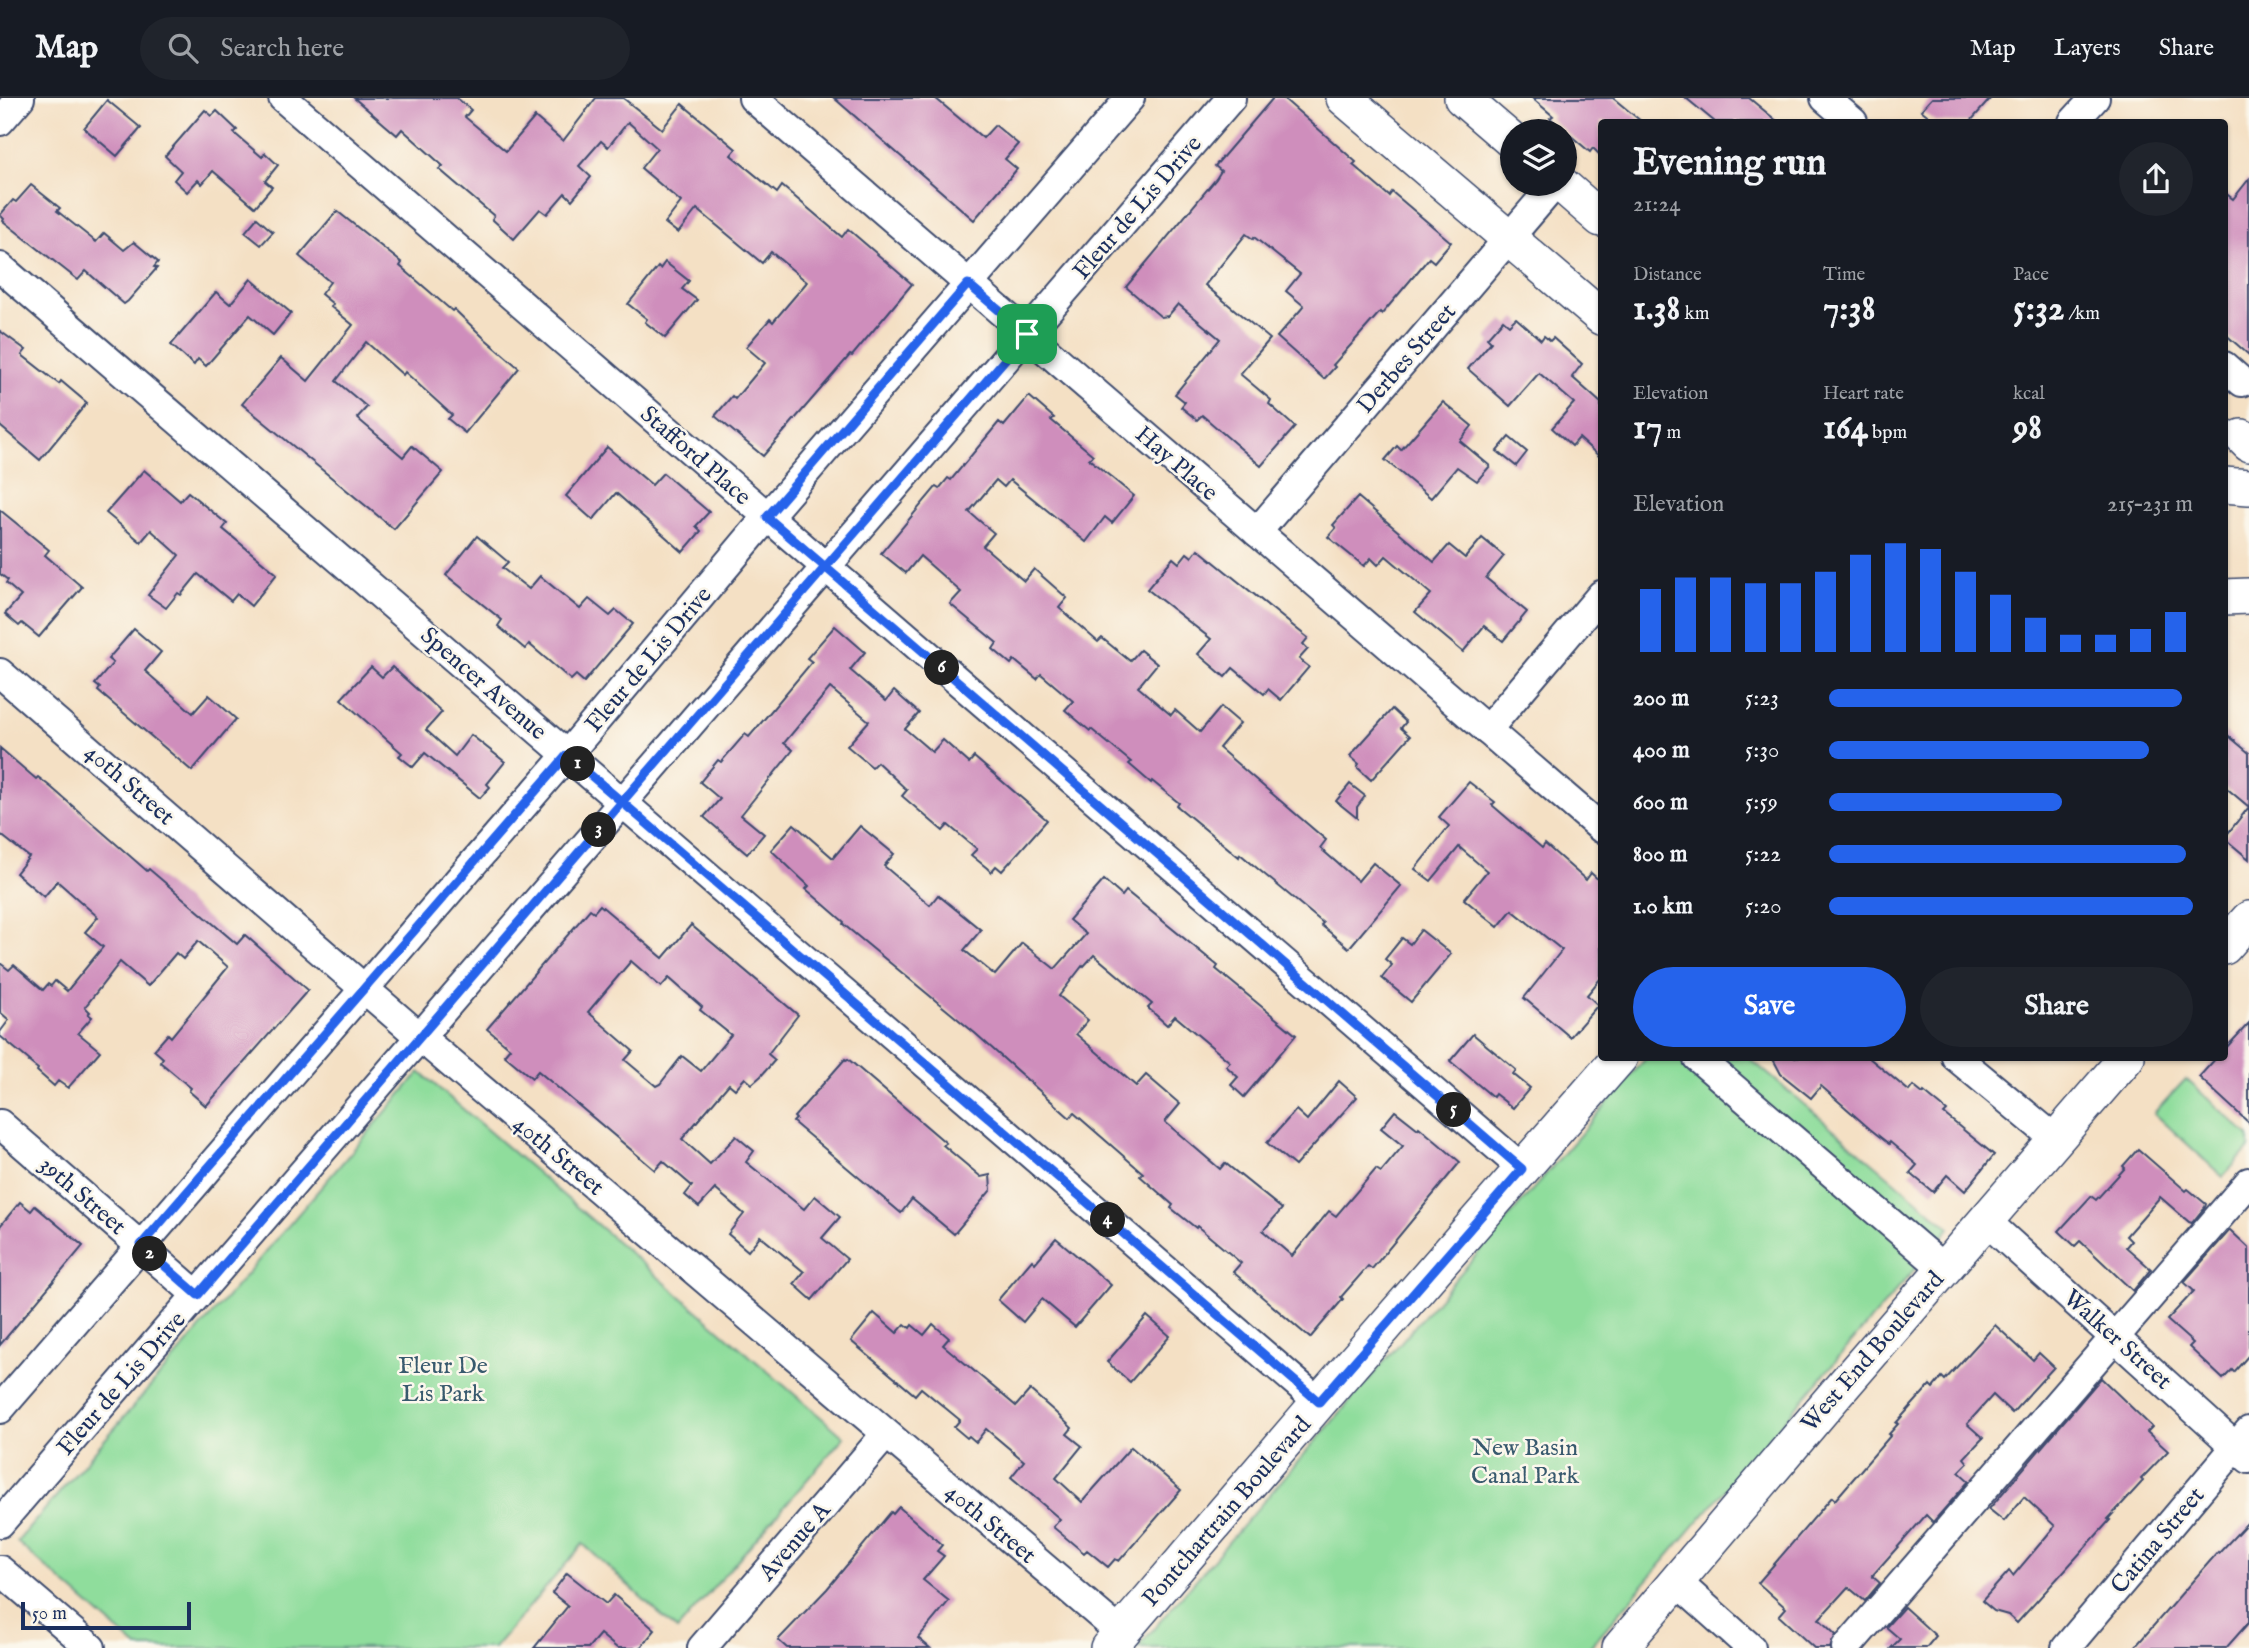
<!DOCTYPE html>
<html lang="en">
<head>
<meta charset="utf-8">
<style>
  :root { --surface:#171b24; --page:#20242c; --text:#f1f3f6; --muted:#9ea1a6; --line:#363941; --accent:#2563eb }
  body { margin:0; font-family:"IM FELL English",serif; background:var(--page); color:var(--text); height:100vh; display:flex; flex-direction:column; font-size:26px; white-space:nowrap }
  * { box-sizing:border-box; margin:0 }
  p { font-size:23px; color:var(--muted) }
  .icon { flex:none; width:38px; height:38px; fill:none; stroke:currentColor; stroke-width:2; stroke-linecap:round; stroke-linejoin:round }
  .map { position:relative; flex:1; overflow:hidden }
  .side { position:absolute; left:1598px; top:21px; width:630px; height:942px; display:flex; flex-direction:column; background:var(--surface); border-radius:7px; box-shadow:0 2px 5px #0004 }
  .side>* { flex:none }
  .buttons { position:absolute; left:1500px; top:21px; display:grid; gap:14px }
  .buttons a { display:grid; place-items:center; width:77px; height:77px; border-radius:50%; background:var(--surface); box-shadow:0 2px 5px #0004; font-size:35px }
  .scale { position:absolute; left:21px; bottom:18px; width:170px; box-sizing:border-box; padding-left:7px; border:4px solid #1b2f5e; border-top:0; font-size:19px; line-height:24px; white-space:nowrap; color:#1b2f5e; -webkit-text-stroke:5px #fbf7ec; paint-order:stroke }
  .pin { position:absolute; display:grid; place-items:center; width:60px; height:60px; color:#fff; margin:-30px; border-radius:14px; box-shadow:0 4px 10px #0006 }
  .km { position:absolute; width:35px; height:35px; margin:-18px; border-radius:50%; background:#222; color:#fff; font-size:19px; line-height:35px; text-align:center }
  .round { display:grid; place-items:center; flex:none; width:74px; height:74px; border-radius:37px; background:var(--page) }
  .headline { display:flex; align-items:center; justify-content:space-between; height:119px; padding:0 35px }
  h1 { font-size:38px; font-weight:800; line-height:52px }
  .figures { display:grid; grid-template-columns:repeat(3,1fr); gap:10px; height:119px; padding:7px 35px }
  .figures div { display:grid; align-content:center }
  .figures b { font-size:35px; font-weight:800 }
  .figures small { font-size:19px; font-weight:400 }
  .figures p { font-size:19px }
  .chart { height:196px; padding:14px 35px }
  .chart p { display:flex; justify-content:space-between }
  .chart svg { width:100%; height:126px; margin-top:7px; stroke:var(--accent); stroke-width:6 }
  .cta { display:flex; gap:14px; margin-top:auto; padding:14px 35px }
  .cta a { flex:1; height:80px; border-radius:42px; background:var(--accent); color:#fff; font-size:28px; font-weight:800; line-height:80px; text-align:center }
  .cta a+a { background:var(--page); color:var(--text) }
  ul { padding:0 35px; list-style:none; font-size:23px }
  li { display:grid; grid-template-columns:112px 84px 1fr; align-items:center; height:52px }
  li i { height:18px; border-radius:9px; background:var(--accent) }
  header { display:flex; align-items:center; gap:42px; box-sizing:border-box; height:98px; padding:0 35px; background:var(--surface); border-bottom:2px solid var(--line) }
  header strong { font-size:33px }
  nav { display:flex; gap:38px; margin-inline-start:auto; font-size:24px }
  .search { width:490px; height:63px; background:var(--page); display:flex; align-items:center; gap:18px; box-sizing:border-box; padding:0 24px; border-radius:38px; color:var(--muted); font-size:26px }
  .map>svg:first-child { display:block }
  .green { fill:#8fdd9c; stroke:#55867d; stroke-width:2 }
  .building { fill:#cf8ebc; fill-rule:evenodd }
  .lines { fill:none; stroke-linecap:round; stroke-linejoin:round }
  .minor-casing { stroke:#3c4a6d; stroke-width:32 }
  .major-casing { stroke:#3c4a6d; stroke-width:38 }
  .minor { stroke:#fff; stroke-width:28 }
  .major { stroke:#fff; stroke-width:35 }
  .route-casing { stroke:#fff; stroke-width:14 }
  .route { stroke:#2563eb; stroke-width:9 }
  .labels { text-anchor:middle; stroke-width:5; stroke-linejoin:round; paint-order:stroke }
  .street-label { font-size:24px; fill:#1b2f5e; stroke:#fbf7ec }
  .park-label { font-size:24px; fill:#385a6e; stroke:#fbf7ec }
</style>
</head>
<body>
<header>
<strong>Map</strong>
<div class="search"><svg class="icon" aria-label="search" viewBox="0 0 24 24"><circle cx="10" cy="10" r="6"/><path d="M15 15l6 6"/></svg>Search here</div>
<nav><a>Map</a><a>Layers</a><a>Share</a></nav>
</header>
<div class="map">
<svg width="2249" height="1550" viewBox="0 0 2249 1550">
  <rect width="100%" height="100%" fill="#fbf7ec"/>
  <filter id="ink" filterUnits="userSpaceOnUse"><feTurbulence type="fractalNoise" baseFrequency=".0143" numOctaves="2"/><feDisplacementMap in="SourceGraphic" scale="14" xChannelSelector="R" yChannelSelector="G"/><feConvolveMatrix kernelMatrix="1 2 1 2 8 2 1 2 1" color-interpolation-filters="sRGB"/></filter>
  <filter id="wash" filterUnits="userSpaceOnUse"><feTurbulence type="fractalNoise" baseFrequency=".00686" numOctaves="4" result="noise"/><feDisplacementMap in="SourceGraphic" scale="28" xChannelSelector="R" yChannelSelector="G"/><feGaussianBlur stdDeviation="1.57" result="paint"/><feColorMatrix in="noise" values="0 0 0 0 0 0 0 0 0 0 0 0 0 0 0 0 0 1.4 0 .05"/><feComposite in="paint" operator="in"/></filter>
  <g filter="url(#wash)">
    <rect width="100%" height="100%" fill="#f4e0c4"/>
    <g class="green">
      <polygon points="1647,959 1748,959 1950,1130 1589,1550 1137,1550"/>
      <polygon points="420,974 844,1339 677,1532 583,1446 494,1550 138,1550 17,1444"/>
      <polygon points="2186,981 2249,1038 2249,1050 2223,1079 2154,1015"/>
    </g>
    <g id="blocks">
      <g class="building">
        <polygon points="354,0 457,0 471,12 465,19 506,53 535,19 563,43 596,0 623,0 662,31 682,6 736,51 731,57 777,95 782,88 842,139 848,131 912,186 852,258 850,257 763,358 715,318 732,298 735,301 765,265 746,249 770,221 773,224 807,184 771,154 762,165 697,111 678,135 665,125 681,104 641,70 657,50 628,24 608,49 601,43 579,68 591,79 572,102 565,95 547,116 540,111 514,141 492,121 494,118 439,71 443,68 402,31 397,37"/>
        <polygon points="834,0 935,0 983,40 995,27 1018,46 1005,61 1017,71 974,122"/>
        <polygon points="1273,0 1283,0 1356,64 1353,67 1389,98 1392,94 1451,144 1434,164 1429,160 1382,216 1380,214 1333,267 1335,269 1324,281 1277,239 1304,208 1286,193 1300,176 1254,139 1253,141 1246,136 1205,187 1270,241 1240,276 1271,302 1269,306 1295,329 1261,368 1202,317 1197,322 1181,309 1185,304 1175,296 1220,241 1178,206 1168,218 1161,219 1126,189 1216,81 1221,73 1215,68"/>
        <polygon points="1532,0 1613,0 1642,24 1601,24 1601,58 1593,50 1590,54 1550,20 1553,18"/>
        <polygon points="1686,0 1749,0 1778,24 1715,24"/>
        <polygon points="1932,0 1991,0 1970,24 1936,24 1921,12"/>
        <polygon points="107,2 141,30 117,58 84,30"/>
        <polygon points="205,12 212,18 217,13 237,32 234,35 262,59 265,55 278,67 265,83 272,89 255,109 213,73 202,86 198,82 187,94 174,82 181,73 165,58"/>
        <polygon points="2249,81 2249,257 2224,235 2224,94 2233,101"/>
        <polygon points="31,87 60,110 57,113 96,144 104,135 124,152 134,144 158,164 154,169 157,170 128,203 124,206 86,173 78,182 3,123 4,121 0,117 13,102 16,104"/>
        <polygon points="337,113 402,165 400,168 452,213 454,211 483,239 519,270 465,335 448,321 452,317 405,274 403,277 366,244 336,283 367,309 357,320 403,359 412,348 443,374 394,431 242,306 281,260 308,283 353,227 331,209 333,206 321,196 330,184 299,158"/>
        <polygon points="257,120 273,134 261,147 245,134"/>
        <polygon points="665,164 689,183 682,191 697,202 665,240 645,224 647,221 628,206 658,169 660,171"/>
        <polygon points="251,181 291,215 273,237 250,217 206,268 198,261 194,267 171,247 216,194 230,206"/>
        <polygon points="1516,220 1541,242 1544,238 1550,243 1553,240 1582,266 1572,279 1601,305 1601,360 1579,340 1572,348 1552,330 1574,305 1539,275 1510,308 1468,271 1491,244 1487,240 1503,222 1509,227"/>
        <polygon points="0,233 26,252 22,257 59,286 61,283 87,305 40,362 0,328"/>
        <polygon points="1029,298 1054,320 1051,322 1093,357 1089,361 1134,398 1112,425 1105,419 1086,444 1010,382 1004,389 996,382 969,414 994,435 983,448 1024,483 1034,471 1067,500 1059,510 1098,544 1102,540 1130,563 1140,552 1157,566 1138,589 1171,617 1175,612 1200,634 1221,609 1240,625 1219,650 1326,742 1320,750 1358,783 1373,765 1401,788 1349,850 1321,827 1323,825 1240,756 1239,759 1177,708 1179,705 1152,683 1151,685 1129,666 1131,664 1091,631 1090,633 1065,612 1073,603 1041,576 1037,581 1014,562 1011,566 993,551 997,545 950,506 961,494 920,458 906,475 881,455 936,389 939,391 948,380 951,382 999,324 1004,328"/>
        <polygon points="1443,304 1472,328 1460,343 1490,368 1477,383 1457,369 1431,400 1385,362 1397,348 1401,352"/>
        <polygon points="1509,339 1527,354 1516,368 1497,353"/>
        <polygon points="607,349 652,387 663,375 709,414 696,428 701,433 683,454 616,395 593,422 566,398"/>
        <polygon points="144,372 180,403 188,394 227,426 223,431 277,476 251,508 237,496 231,503 198,476 181,497 178,495 166,510 148,497 179,457 151,432 141,444 106,415"/>
        <polygon points="1358,399 1434,464 1449,447 1465,460 1482,440 1504,458 1486,480 1527,514 1503,543 1484,528 1463,554 1415,514 1431,496 1386,458 1378,467 1371,460 1364,468 1328,439 1336,430 1333,427"/>
        <polygon points="0,412 49,452 45,457 82,489 39,539 22,525 19,528 5,516 21,498 6,485 8,482 0,476"/>
        <polygon points="477,438 508,464 502,470 529,491 540,478 580,511 589,501 610,518 616,512 633,526 584,584 576,577 571,582 529,546 525,551 498,528 502,522 446,477"/>
        <polygon points="1198,451 1308,540 1303,546 1308,551 1299,561 1309,569 1281,602 1268,591 1264,596 1233,570 1225,579 1198,556 1211,541 1147,491 1173,460 1179,465 1187,455 1192,459"/>
        <polygon points="835,528 865,554 850,572 886,603 894,593 919,615 905,631 932,654 943,642 969,665 974,659 1047,722 1002,773 996,768 991,774 987,770 971,757 977,751 948,727 943,733 902,698 907,692 877,664 872,669 847,648 869,623 830,590 784,645 793,652 741,717 764,736 747,756 704,719 720,701 700,684 718,662 721,664 745,636 749,639 761,625 812,564 807,560"/>
        <polygon points="134,531 161,554 145,573 193,615 209,597 236,621 192,673 98,593 100,590 95,586 113,565 108,561"/>
        <polygon points="371,569 382,579 392,569 442,614 426,632 455,658 471,637 505,664 487,686 490,689 480,700 425,655 413,669 399,658 402,655 341,601"/>
        <polygon points="1392,611 1406,624 1401,630 1410,638 1371,682 1357,669 1359,666 1350,658"/>
        <polygon points="2224,634 2249,655 2249,761 2224,740 2249,709 2224,688"/>
        <polygon points="0,650 36,681 38,679 52,690 147,773 149,771 237,846 245,837 308,892 206,1008 189,993 191,990 160,964 163,960 154,952 168,936 171,939 228,869 198,843 183,861 176,855 148,888 120,864 85,909 90,914 88,916 92,919 78,935 100,953 68,990 58,983 54,988 37,973 38,971 29,964 30,963 0,938 0,934 9,922 0,914 0,865 9,872 14,867 43,892 48,886 51,888 55,883 67,893 103,849 85,834 98,819 57,783 44,799 16,775 29,759 0,736"/>
        <polygon points="1469,684 1495,704 1492,707 1542,750 1545,746 1586,782 1591,775 1601,784 1601,880 1587,897 1598,907 1570,939 1524,900 1562,852 1512,812 1498,829 1464,801 1487,773 1459,749 1431,783 1415,771 1449,728 1439,719"/>
        <polygon points="1350,686 1365,698 1357,709 1357,720 1336,703"/>
        <polygon points="794,726 833,760 860,728 894,756 884,768 930,807 938,797 981,832 964,852 995,877 1022,845 1055,871 1086,836 1069,822 1104,782 1122,798 1126,793 1218,868 1216,871 1296,937 1244,999 1231,987 1238,979 1226,968 1230,964 1175,918 1167,927 1148,910 1152,906 1094,857 1084,868 1083,867 1059,898 1088,922 1076,936 1136,988 1146,977 1180,1006 1165,1024 1220,1071 1225,1065 1282,1111 1263,1133 1292,1158 1329,1113 1336,1118 1376,1071 1381,1074 1403,1048 1381,1030 1395,1013 1418,1031 1419,1029 1460,1064 1372,1171 1368,1168 1341,1199 1343,1201 1310,1240 1233,1174 1241,1165 1197,1128 1196,1130 1171,1110 1173,1107 1140,1078 1143,1075 1074,1015 1070,1020 976,936 843,826 844,824 806,791 809,788 771,752"/>
        <path d="M600,807l63,53 28,-33 107,90 -30,39 7,6 -14,16 -9,8 -7,-6 -10,11 -6,-5 -47,55 28,25 26,-28 18,15 -8,11 58,47 11,-13 25,21 -18,21 25,21 -35,41 -18,-16 10,-12 -44,-36 -12,15 -20,-17 16,-20 -29,-25 -16,18 -14,-12 7,-9 -29,-25 -8,9 -117,-99 -6,7 -28,-23 6,-7 -23,-19 103,-120 4,3zM631,863l30,26 8,-9 33,29 -2,3 31,25 -30,36 -19,-15 -22,28 -4,2 -31,-26 8,-9 -45,-39z"/>
        <polygon points="1421,832 1451,856 1411,904 1382,880 1392,867 1385,861 1402,840 1410,846"/>
        <polygon points="2249,925 2249,1025 2199,979 2217,959 2224,959 2224,952"/>
        <polygon points="1473,936 1516,972 1513,976 1530,990 1513,1010 1495,996 1493,999 1450,963"/>
        <polygon points="1772,959 1868,959 1909,993 1913,988 1923,996 1924,994 1947,1013 1944,1016 1994,1057 1965,1093 1947,1077 1933,1094 1910,1075 1917,1067 1890,1044 1889,1046 1870,1031 1821,988 1811,1000 1781,976"/>
        <polygon points="845,961 846,962 848,961 946,1045 943,1047 981,1079 990,1077 991,1092 954,1136 912,1101 901,1115 793,1024 796,1021 794,1019"/>
        <polygon points="1339,983 1357,999 1295,1068 1267,1045 1296,1012 1307,1022"/>
        <polygon points="2138,1051 2186,1093 2188,1091 2206,1106 2205,1109 2192,1125 2189,1124 2160,1099 2126,1138 2131,1143 2126,1149 2151,1171 2133,1193 2080,1143 2075,1148 2059,1133 2091,1098 2096,1102 2125,1070 2123,1068"/>
        <polygon points="20,1104 31,1113 35,1108 83,1148 0,1247 0,1128"/>
        <polygon points="2230,1132 2249,1150 2249,1257 2234,1274 2232,1272 2223,1281 2189,1249 2193,1245 2167,1222 2194,1193 2184,1184"/>
        <polygon points="1056,1140 1111,1187 1075,1229 1042,1201 1023,1224 998,1202 1032,1162 1035,1165"/>
        <polygon points="874,1215 897,1235 905,1226 910,1230 912,1227 924,1237 933,1226 949,1240 943,1247 1016,1308 1030,1292 1055,1314 1072,1330 1067,1336 1082,1348 1056,1380 1082,1404 1131,1349 1181,1392 1119,1463 1115,1461 1108,1469 1087,1452 1084,1455 1053,1429 1060,1421 1011,1379 1024,1363 986,1331 976,1344 969,1338 967,1340 954,1329 960,1322 921,1290 915,1297 851,1243"/>
        <polygon points="1147,1218 1170,1238 1130,1284 1107,1264"/>
        <polygon points="1995,1227 2033,1262 2039,1255 2054,1269 2012,1315 1993,1297 1967,1326 1983,1340 1964,1360 1968,1365 1959,1374 1969,1383 1933,1424 1926,1417 1872,1478 1880,1485 1865,1503 1848,1489 1819,1521 1836,1537 1830,1550 1814,1550 1779,1518 1786,1510 1758,1485 1832,1399 1835,1402 1891,1337 1889,1336 1898,1326 1896,1325 1930,1287 1933,1290 1942,1279 1945,1282"/>
        <polygon points="2101,1280 2152,1329 2147,1334 2168,1353 2141,1381 2143,1383 2108,1421 2110,1422 2017,1525 2008,1517 1994,1513 1982,1503 2009,1473 2013,1478 2055,1428 2024,1399 2004,1423 1989,1411"/>
        <polygon points="899,1409 942,1447 937,1453 944,1458 923,1482 949,1503 918,1540 930,1550 787,1550 778,1542 827,1491 891,1414 893,1416"/>
        <polygon points="2249,1423 2249,1524 2226,1550 2134,1550 2218,1454 2219,1455"/>
        <polygon points="567,1475 606,1506 614,1497 655,1532 640,1550 617,1550 600,1536 588,1550 534,1550 568,1508 552,1495"/>
        <polygon points="1904,1509 1936,1538 1926,1550 1891,1550 1900,1541 1886,1529"/>
      </g>
    </g>
  </g>
  <g filter="url(#ink)">
    <use href="#blocks" fill-opacity="0" stroke="#3c4a6d" stroke-width="2"/>
    <g class="lines">
      <g class="minor-casing">
        <g id="minor">
          <polyline points="283,0 1523,1071"/>
          <polyline points="753,0 1601,730"/>
          <polyline points="1825,0 1853,24"/>
          <polyline points="0,23 20,0"/>
          <polyline points="2073,24 2095,0"/>
          <polyline points="0,169 1319,1304"/>
          <polyline points="2224,268 2242,284"/>
          <polyline points="1257,434 1555,86"/>
          <polyline points="0,575 420,939 1121,1535"/>
          <polyline points="1487,632 1601,497"/>
          <polyline points="1697,959 1943,1170"/>
          <polyline points="1956,959 2054,1040"/>
          <polyline points="0,1026 197,1197"/>
          <polyline points="1985,1122 2249,1361"/>
          <polyline points="0,1311 567,657 767,419 1130,0"/>
          <polyline points="0,1425 1231,0"/>
          <polyline points="0,1472 91,1550"/>
          <polyline points="1677,1484 1751,1550"/>
          <polyline points="702,1550 886,1336"/>
          <polyline points="1846,1550 2249,1084"/>
          <polyline points="2066,1550 2249,1333"/>
        </g>
      </g>
      <g class="major-casing">
        <g id="major">
          <polyline points="1344,0 1601,219"/>
          <polyline points="1462,0 1512,43"/>
          <polyline points="1561,86 1601,121"/>
          <polyline points="2242,339 2249,346"/>
          <polyline points="2224,387 2249,389"/>
          <polyline points="2224,499 2249,498"/>
          <polyline points="2224,849 2249,821"/>
          <polyline points="1108,1550 1319,1304 1620,959"/>
          <polyline points="1620,1550 1828,1305 2127,959"/>
        </g>
      </g>
      <use href="#minor" class="minor"/>
      <use href="#major" class="major"/>
    </g>
  </g>
  <g class="lines" filter="url(#ink)">
    <g class="route-casing">
      <path id="route" d="M1027,236c-135,156 -270,312 -405,468l-55,-47 -426,490 57,50 424,-493 697,600 203,-233 -619,-535 -136,-117 201,-233 59,50"/>
    </g>
    <use href="#route" class="route"/>
  </g>
  <g class="labels">
    <g class="street-label">
      <text transform="translate(1137 109) rotate(-49)" y="8">Fleur de Lis Drive</text>
      <text transform="translate(1406 260) rotate(-49)" y="8">Derbes Street</text>
      <text transform="translate(696 357) rotate(41)" y="8">Stafford Place</text>
      <text transform="translate(1177 365) rotate(41)" y="8">Hay Place</text>
      <text transform="translate(648 561) rotate(-50)" y="8">Fleur de Lis Drive</text>
      <text transform="translate(484 585) rotate(41)" y="8">Spencer Avenue</text>
      <text transform="translate(130 686) rotate(41)" y="8">40th Street</text>
      <text transform="translate(559 1057) rotate(40)" y="8">40th Street</text>
      <text transform="translate(83 1097) rotate(41)" y="8">39th Street</text>
      <text transform="translate(2118 1241) rotate(42)" y="8">Walker Street</text>
      <text transform="translate(1872 1253) rotate(-49)" y="8">West End Boulevard</text>
      <text transform="translate(121 1285) rotate(-49)" y="8">Fleur de Lis Drive</text>
      <text transform="translate(1226 1413) rotate(-49)" y="8">Pontchartrain Boulevard</text>
      <text transform="translate(991 1425) rotate(40)" y="8">40th Street</text>
      <text transform="translate(2157 1442) rotate(-50)" y="8">Catina Street</text>
      <text transform="translate(794 1443) rotate(-49)" y="8">Avenue A</text>
    </g>
    <g class="park-label">
      <text x="443" y="1275">Fleur De<tspan x="443" dy="28">Lis Park</tspan></text>
      <text x="1525" y="1357">New Basin<tspan x="1525" dy="28">Canal Park</tspan></text>
    </g>
  </g>
</svg>
<div class="buttons">
<a><svg class="icon" aria-label="layers" viewBox="0 0 24 24"><path d="M12 4l9 5-9 5-9-5zM3 14l9 5 9-5"/></svg></a>
</div>
<div class="scale">50 m</div>
<div class="pin" style="left:1027px;top:236px;background:#1e9e55"><svg class="icon" aria-label="arrive" viewBox="0 0 24 24"><path d="M6 21V4h12l-3 4 3 4H6"/></svg></div>
<b class="km" style="left:578px;top:666px">1</b>
<b class="km" style="left:150px;top:1156px">2</b>
<b class="km" style="left:599px;top:732px">3</b>
<b class="km" style="left:1108px;top:1122px">4</b>
<b class="km" style="left:1454px;top:1012px">5</b>
<b class="km" style="left:942px;top:570px">6</b>
<section class="side">
<div class="headline"><div><h1>Evening run</h1><p>21:24</p></div><a class="round"><svg class="icon" aria-label="share" viewBox="0 0 24 24"><path d="M12 15V3M7 8l5-5 5 5M5 13v7h14v-7"/></svg></a></div>
<div class="figures">
<div><p>Distance</p><b>1.38<small> km</small></b></div>
<div><p>Time</p><b>7:38</b></div>
<div><p>Pace</p><b>5:32<small> /km</small></b></div>
</div>
<div class="figures">
<div><p>Elevation</p><b>17<small> m</small></b></div>
<div><p>Heart rate</p><b>164<small> bpm</small></b></div>
<div><p>kcal</p><b>98</b></div>
</div>
<div class="chart"><p><span>Elevation</span>215–231 m</p>
<svg viewBox="0 0 160 44" preserveAspectRatio="none"><path d="M5 44V22M15 44V18M25 44V18M35 44V20M45 44V20M55 44V16M65 44V10M75 44V6M85 44V8M95 44V16M105 44V24M115 44V32M125 44V38M135 44V38M145 44V36M155 44V30"/></svg>
</div>
<ul>
<li><b>200 m</b>5:23<i style="width:97%"></i></li>
<li><b>400 m</b>5:30<i style="width:88%"></i></li>
<li><b>600 m</b>5:59<i style="width:64%"></i></li>
<li><b>800 m</b>5:22<i style="width:98%"></i></li>
<li><b>1.0 km</b>5:20<i style="width:100%"></i></li>
</ul>
<div class="cta"><a>Save</a><a>Share</a></div>
</section>
</div>
</body>
</html>
